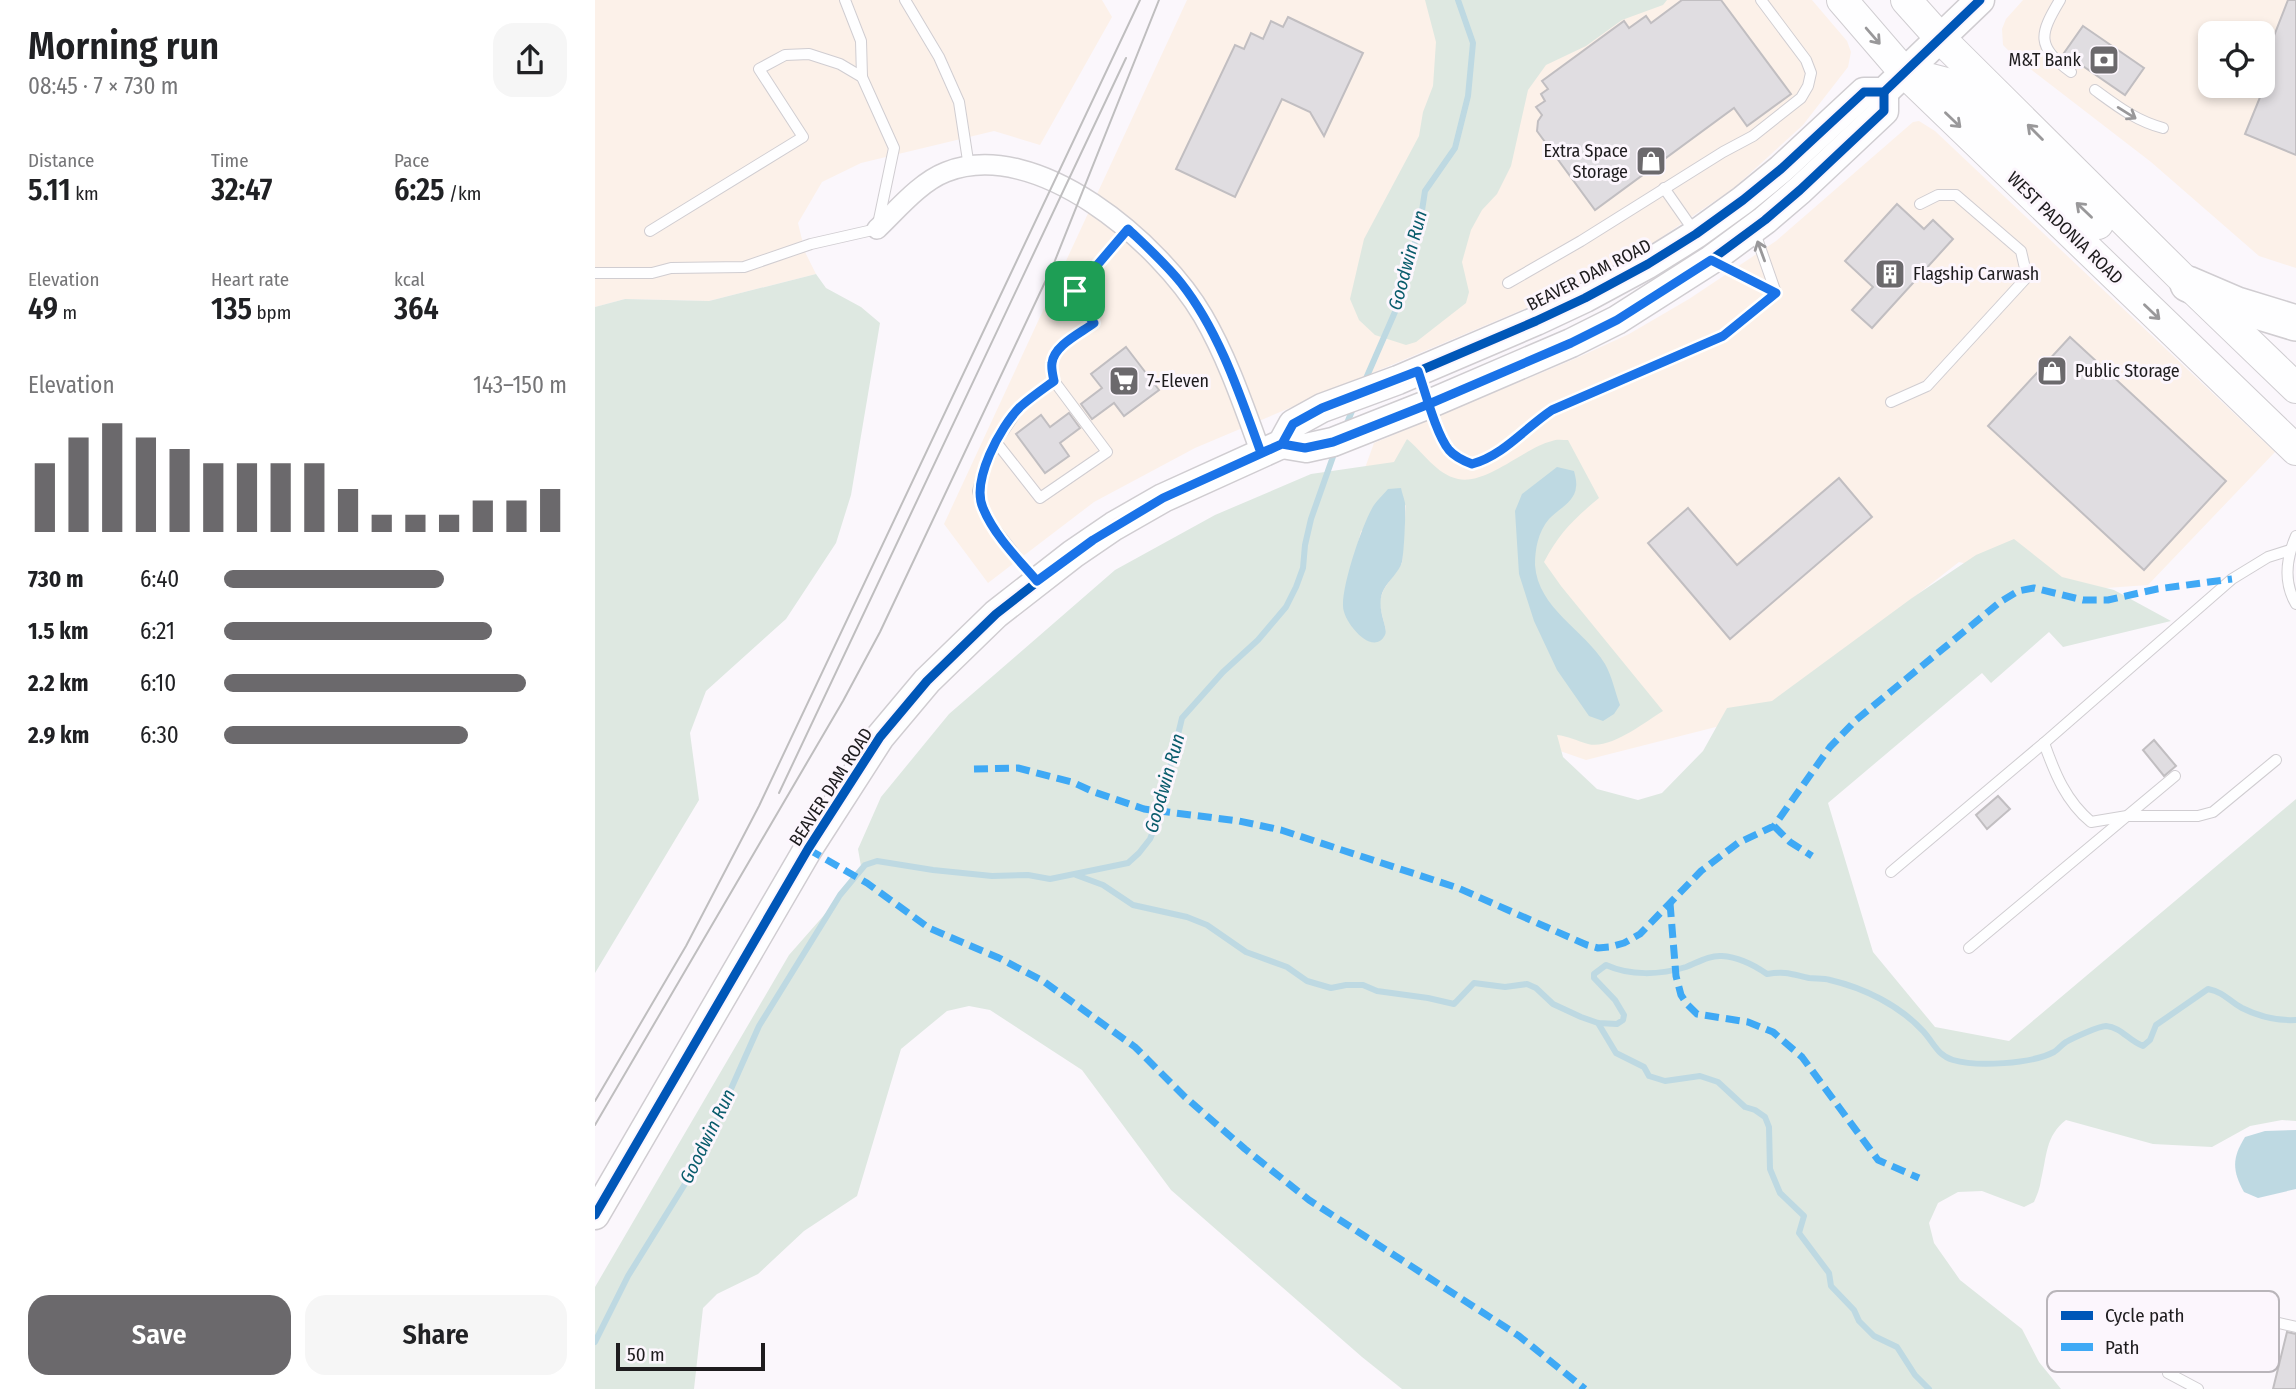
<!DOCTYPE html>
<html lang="en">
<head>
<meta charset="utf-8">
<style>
  :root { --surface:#fff; --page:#f6f6f6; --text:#202124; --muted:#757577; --accent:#6b696c }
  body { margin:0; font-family:"Fira Sans Condensed",sans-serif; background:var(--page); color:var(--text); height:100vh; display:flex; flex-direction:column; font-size:26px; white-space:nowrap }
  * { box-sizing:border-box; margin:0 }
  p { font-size:23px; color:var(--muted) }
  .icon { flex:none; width:38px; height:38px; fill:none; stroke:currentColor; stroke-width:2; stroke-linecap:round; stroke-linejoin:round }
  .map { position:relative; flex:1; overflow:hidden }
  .panel { display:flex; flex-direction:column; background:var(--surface); width:595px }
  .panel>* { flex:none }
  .controls { position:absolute; left:1603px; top:21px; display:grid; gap:14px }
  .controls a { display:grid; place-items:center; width:77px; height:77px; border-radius:14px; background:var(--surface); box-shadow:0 4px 10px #0003; font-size:35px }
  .scale { position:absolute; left:21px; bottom:18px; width:149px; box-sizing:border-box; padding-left:7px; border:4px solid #1e1c1e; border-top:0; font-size:19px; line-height:24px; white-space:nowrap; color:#1e1c1e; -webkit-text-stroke:5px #fcf6fd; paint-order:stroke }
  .pin { position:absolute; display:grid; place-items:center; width:60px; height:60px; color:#fff; margin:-30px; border-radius:14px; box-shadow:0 4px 10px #0006 }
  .round { display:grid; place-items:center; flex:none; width:74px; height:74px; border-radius:21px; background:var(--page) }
  .head { display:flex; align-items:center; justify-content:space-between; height:119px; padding:0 28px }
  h1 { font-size:38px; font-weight:600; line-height:52px }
  .figures { display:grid; grid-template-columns:repeat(3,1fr); gap:10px; height:119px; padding:7px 28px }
  .figures div { display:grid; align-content:center }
  .figures b { font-size:30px; font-weight:600 }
  .figures small { font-size:19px; font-weight:400 }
  .figures p { font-size:19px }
  .chart { height:196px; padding:14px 28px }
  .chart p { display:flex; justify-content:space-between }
  .chart svg { width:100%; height:126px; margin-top:7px; stroke:var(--accent); stroke-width:6 }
  .button { display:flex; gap:14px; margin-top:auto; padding:14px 28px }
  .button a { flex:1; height:80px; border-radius:21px; background:var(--accent); color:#fff; font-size:28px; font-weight:600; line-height:80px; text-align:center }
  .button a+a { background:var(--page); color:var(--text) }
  ul { padding:0 28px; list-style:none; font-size:23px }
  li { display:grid; grid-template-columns:112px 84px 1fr; align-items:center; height:52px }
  li i { height:18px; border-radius:9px; background:var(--accent) }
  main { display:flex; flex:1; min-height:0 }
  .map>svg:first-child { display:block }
  .commercial { fill:#fcf1e9; fill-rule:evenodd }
  .green { fill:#dee8e1; fill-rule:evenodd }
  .water { fill:#bed9e2 }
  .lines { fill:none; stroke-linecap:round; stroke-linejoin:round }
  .stream { stroke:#bed9e2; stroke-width:6 }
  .building { fill:#e0dde1; stroke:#c1bec1; stroke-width:2 }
  .lane-casing { stroke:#d0cdd1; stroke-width:12 }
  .street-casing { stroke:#d0cdd1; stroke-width:22 }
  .secondary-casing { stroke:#d0cdd1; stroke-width:31 }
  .primary-casing { stroke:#d0cdd1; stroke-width:32 }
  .highway-casing { stroke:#d0cdd1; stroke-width:38 }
  .lane { stroke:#fefeff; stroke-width:10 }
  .street { stroke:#fefeff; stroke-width:19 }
  .secondary { stroke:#fefeff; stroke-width:28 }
  .primary { stroke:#fefeff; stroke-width:30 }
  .highway { stroke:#fefeff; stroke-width:35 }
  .tram { stroke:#bfbebf; stroke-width:2 }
  .quiet { stroke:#3fa9f5; stroke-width:7; stroke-dasharray:14 7; stroke-linecap:butt }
  .cycleway-casing { stroke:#fcf6fd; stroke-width:13 }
  .cycleway { stroke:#0057b8; stroke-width:9 }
  .oneway { stroke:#99989a }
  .route-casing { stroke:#fff; stroke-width:14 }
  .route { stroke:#1a73e8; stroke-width:9 }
  .labels { text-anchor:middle; stroke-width:6; stroke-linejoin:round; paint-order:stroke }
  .poi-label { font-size:18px; fill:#1e1c1e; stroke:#fcf6fd; text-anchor:start }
  .street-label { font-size:18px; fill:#1e1c1e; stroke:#fcf6fd }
  .water-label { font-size:19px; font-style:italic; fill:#095c6c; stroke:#fcf6fd }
  .key { fill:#fcf6fd; stroke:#b9b5ba; stroke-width:2 }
  .key-label { font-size:19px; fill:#1e1c1e }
</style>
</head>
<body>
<main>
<section class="panel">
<div class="head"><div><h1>Morning run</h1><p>08:45 · 7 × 730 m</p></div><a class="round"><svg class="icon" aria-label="share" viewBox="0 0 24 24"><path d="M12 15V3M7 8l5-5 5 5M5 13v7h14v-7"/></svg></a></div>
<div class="figures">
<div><p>Distance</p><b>5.11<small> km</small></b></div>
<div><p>Time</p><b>32:47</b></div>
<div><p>Pace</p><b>6:25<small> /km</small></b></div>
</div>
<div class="figures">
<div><p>Elevation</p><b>49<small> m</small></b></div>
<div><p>Heart rate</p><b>135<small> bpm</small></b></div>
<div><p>kcal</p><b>364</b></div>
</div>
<div class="chart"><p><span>Elevation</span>143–150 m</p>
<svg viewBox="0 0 160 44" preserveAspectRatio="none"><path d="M5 44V20M15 44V11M25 44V6M35 44V11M45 44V15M55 44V20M65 44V20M75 44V20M85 44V20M95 44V29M105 44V38M115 44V38M125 44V38M135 44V33M145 44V33M155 44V29"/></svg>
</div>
<ul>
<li><b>730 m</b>6:40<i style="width:64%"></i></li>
<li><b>1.5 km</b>6:21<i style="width:78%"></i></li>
<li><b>2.2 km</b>6:10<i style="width:88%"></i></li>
<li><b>2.9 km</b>6:30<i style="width:71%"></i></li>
</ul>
<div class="button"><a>Save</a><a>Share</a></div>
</section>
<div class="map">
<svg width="1701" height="1389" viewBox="0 0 1701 1389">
  <rect width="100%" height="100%" fill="#fbf7fc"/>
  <g class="commercial">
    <polygon points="0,0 507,0 517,17 445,145 399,131 266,163 227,182 203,223 210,252 221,274 114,301 30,299 0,307"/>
    <polygon points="592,0 1217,0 1252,41 1256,52 1253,67 1208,125 1139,188 1058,243 1006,274 955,298 600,448 499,502 393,583 349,524"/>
    <path d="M1428,0h273v268l-37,-12 -108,-94 -136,-105 -12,-12 -1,-16 4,-10zM1615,33h53v53h-53z"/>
    <polygon points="1324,121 1340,131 1680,452 1553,585 1484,590 1364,562 1168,715 991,760 701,659 779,443 984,357 1034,334 1094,299 1181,241 1318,122"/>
  </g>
  <g class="green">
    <polygon points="830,0 1072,0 1068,5 1027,20 991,46 951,65 933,90 916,166 902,194 887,210 876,230 867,262 874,292 871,303 821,342 811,345 780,335 764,320 755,299 769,239 824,136 828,112 838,86 841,42"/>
    <polygon points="221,274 231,288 266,307 285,323 256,495 241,543 191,619 111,691 95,733 104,800 0,973 0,307 30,299 114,301"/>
    <path d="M812,439c16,13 29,35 51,40 29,6 66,-31 94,-38 4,-2 11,-1 16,-1l31,58c-24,20 -40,35 -55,64l17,24 102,125c-18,11 -53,39 -75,33 -11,-3 -20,-8 -31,-9l6,22 34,32 41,11 24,-7 41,-42 24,-43 45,-7 140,-103 64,-43 38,-16 48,38 52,13 57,31 -108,26 -14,-15 -58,51 -9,-10 -154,130 45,149 62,75 74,14 287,-242v322l-14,-1 -32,6 -38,21 -59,-3 -87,-24c-21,16 -19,37 -25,60 -1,8 -4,15 -7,22l-10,5 -42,-16 -24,1 -20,11 -9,20 5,20 26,37 62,49 17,33 22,27h-659l-40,-32 -191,-167 -89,-120 -92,-60 -21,-4 -22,5 -46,38 -44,147 -53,35 -46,43 -41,20 -14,14 -9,81h-99v-102l194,-332 73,-83 -4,-23 23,-52 68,-83 166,-144 100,-55 96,-41 83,-12zM811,505l-4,58 -18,26 -5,13 7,29 -31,-76 6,-24z"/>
  </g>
  <g class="water">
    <path d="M962,467l17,4c1,4 3,11 2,16 -1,15 -18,22 -27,32 -11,13 -14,30 -14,46 3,44 49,64 70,99 7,12 10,28 15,41l-6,9 -11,7 -14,-5 -32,-46 -23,-49 -15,-47 -4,-63 7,-17z"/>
    <path d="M806,488c1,5 3,10 4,15 1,9 -1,51 -3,59 -3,10 -13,18 -18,27 -10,18 5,38 1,46 -12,23 -42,-13 -42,-29 -1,-21 19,-82 31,-101 4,-6 10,-11 14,-16z"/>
    <path d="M1701,1130v59l-38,9 -14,-6c-12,-22 -12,-34 1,-55l20,-6z"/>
  </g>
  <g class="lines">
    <g class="stream">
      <polyline points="769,383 803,305 807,281 824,230 830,191 860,148 873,96 878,43 863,0"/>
      <polyline points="750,428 759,406"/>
      <path d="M481,875l27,10 30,20 54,12 20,8 39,27 41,15 20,14 24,7 15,-3h17l14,6 51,7 26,6 20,-21 31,4 22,-3 9,4 17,16 28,13 17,6 19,1 6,-4 1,-5 -9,-15 -21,-22v-4l12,-9c24,11 54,10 80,2 11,-4 23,-12 36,-11 17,1 32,9 45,18 19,-3 24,0 42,4 7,1 14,0 21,2 34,8 69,25 93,51 11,12 14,24 30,29 24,7 78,4 101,-8 5,-3 8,-8 12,-10 7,-4 33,-16 40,-16 15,1 23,15 37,20l7,-6 6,-15 52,-36c18,4 19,11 34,19 16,8 36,13 54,12"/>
      <polyline points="1003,1023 1021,1053 1049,1067 1054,1076 1070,1081 1105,1076 1123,1082 1150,1107 1160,1110 1170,1117 1174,1127 1175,1169 1185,1193 1209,1216 1204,1233 1234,1273 1236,1286 1259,1310 1264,1321 1279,1336 1302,1347 1320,1375 1334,1389"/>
      <polyline points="0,1342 33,1276 103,1163 164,1026 245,895 270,865 282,861 338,870 397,876 433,875 455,879 533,863 544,853 555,839 562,822 587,718 628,672 663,640 691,607 701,587 708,568 710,545 716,519 740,451"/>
    </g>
  </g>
  <g class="building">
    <polygon points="1087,0 1126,0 1196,94 1152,126 1139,108 1000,210 942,131 943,121 947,115 941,107 950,101 946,94 953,89 947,81 1029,21 1034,28 1051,16 1056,23"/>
    <polygon points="1693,0 1701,0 1701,155 1650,134 1668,90 1668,64"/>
    <polygon points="693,17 768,53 729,136 715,112 687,99 640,197 581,169 640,45 649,49 656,33 668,39 676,21 688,27"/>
    <polygon points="1488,26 1549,68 1530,95 1469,53"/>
    <polygon points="1302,204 1329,229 1338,220 1358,239 1277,328 1257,310 1278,287 1250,261"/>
    <polygon points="1475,337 1631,481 1549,570 1393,426"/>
    <polygon points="531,347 564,390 529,416 519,403 497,419 486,404 507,388 496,374"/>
    <polygon points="474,413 485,428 465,443 474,456 450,473 421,434 446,415 455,427"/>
    <polygon points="1244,478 1277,517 1135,639 1053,543 1093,508 1142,565"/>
    <polygon points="1559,740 1581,766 1569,776 1548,750"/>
    <polygon points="1403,796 1415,809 1392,829 1381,815"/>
    <polygon points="1692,1332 1701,1334 1701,1389 1678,1389"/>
  </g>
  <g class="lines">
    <g class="lane-casing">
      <g id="lane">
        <polyline points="250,0 266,41 267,77"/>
        <polyline points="310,0 344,57 364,102 374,167"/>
        <path d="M1465,0c-21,35 -24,46 11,72"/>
        <path d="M1500,90c22,16 41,31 68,38"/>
        <polyline points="1069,188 1099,231"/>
        <polyline points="1120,262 1181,293 1159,230"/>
        <polyline points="0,273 57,273 76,268 149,267 216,244 282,229 299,148 267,77 245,64 214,54 190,55 164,69 208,137 55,231"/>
        <polyline points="913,283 986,241 1128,152 1158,136 1206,98 1213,86 1216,73 1211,60 1166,0"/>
        <path d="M824,375c7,19 17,60 29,74 7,8 16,12 24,15 31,-9 53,-36 80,-54l171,-74 53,-43"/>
        <polyline points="1296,402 1332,386 1432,277 1426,251 1361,195 1343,195 1325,204"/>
        <polyline points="401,442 445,498 512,452 459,381"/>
        <path d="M1701,536c-10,23 -13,46 0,68"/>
        <path d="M441,581l-45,-57 -9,-17 -4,-16 5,-19 13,-30 23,-34 35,-27c-1,-6 -3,-13 -2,-18 2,-19 29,-30 42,-40l-17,-21 -2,-11 53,-62"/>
        <path d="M1449,743c11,31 22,58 47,79l36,-6 48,-40"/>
        <polyline points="1296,872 1449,743 1637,579 1673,557 1695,550"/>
        <polyline points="1374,948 1532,816 1603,816 1618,812 1681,760"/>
        <polyline points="1603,1389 1573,1373 1603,1304 1701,1327"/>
      </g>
    </g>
    <g class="street-casing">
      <path id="street" d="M282,229c20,-19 43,-47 69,-57 91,-36 215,72 257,144 25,43 41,91 58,137"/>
    </g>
    <g class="secondary-casing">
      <g id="secondary">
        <polyline points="687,444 711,448 738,442 834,404 976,343 1022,320 1116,260 1170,220 1205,190 1289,111 1289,92"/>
        <polyline points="0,1215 213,849 285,737 332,681 401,614 478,554 519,526 568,498 687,444 698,424 727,408 803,380 941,321 990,298 1053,264 1101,234 1148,200 1186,169 1269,92 1289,92 1385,0"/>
      </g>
    </g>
    <g class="primary-casing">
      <g id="primary">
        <polyline points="1247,0 1309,72 1701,450"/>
        <polyline points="1311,0 1345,38 1593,284 1701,388"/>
        <polyline points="1313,73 1363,86 1503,224"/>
      </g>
    </g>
    <g class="highway-casing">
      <polyline id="highway" points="1593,284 1642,305 1701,323"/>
    </g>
    <use href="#lane" class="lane"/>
    <use href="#street" class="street"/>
    <use href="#secondary" class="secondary"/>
    <use href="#primary" class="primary"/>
    <use href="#highway" class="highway"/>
    <g class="tram">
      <polyline points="184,793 531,58"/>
      <polyline points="0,1101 91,946 164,806 545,0"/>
      <polyline points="0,1125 248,701 285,632 459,263 564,0"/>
    </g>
    <g class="quiet">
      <polyline points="379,769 423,768 477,782 499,792 549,809 644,821 686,830 863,888 992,945 1003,948 1015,947 1029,943 1045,934 1106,871 1143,843 1179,826 1235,747 1261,720 1405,602 1423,591 1439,588 1488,600 1513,600 1562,589 1637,579"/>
      <polyline points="1179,826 1195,842 1217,856"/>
      <polyline points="213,849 272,883 334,928 404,958 448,981 540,1047 590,1097 650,1149 714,1200 924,1336 990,1389"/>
      <polyline points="1075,903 1081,976 1086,995 1092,1004 1102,1014 1153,1022 1178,1032 1207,1057 1283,1160 1324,1178"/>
    </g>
    <g class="cycleway-casing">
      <g id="cycleway">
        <polyline points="687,444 711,448 738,442 834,404 976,343 1022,320 1116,260 1170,220 1205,190 1289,111 1289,92"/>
        <polyline points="0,1215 213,849 285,737 332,681 401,614 478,554 519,526 568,498 687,444 698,424 727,408 803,380 941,321 990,298 1053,264 1101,234 1148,200 1186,169 1269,92 1289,92 1385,0"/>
      </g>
    </g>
    <use href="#cycleway" class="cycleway"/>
  </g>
  <defs><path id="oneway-shaft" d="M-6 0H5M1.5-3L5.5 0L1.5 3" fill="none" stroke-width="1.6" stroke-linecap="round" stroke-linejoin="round" transform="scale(1.75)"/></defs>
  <g class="oneway">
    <use href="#oneway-shaft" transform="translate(1278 36) rotate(49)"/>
    <use href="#oneway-shaft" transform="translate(1532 113) rotate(32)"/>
    <use href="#oneway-shaft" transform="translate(1358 120) rotate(44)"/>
    <use href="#oneway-shaft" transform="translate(1440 132) rotate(-135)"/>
    <use href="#oneway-shaft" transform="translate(1489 210) rotate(-136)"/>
    <use href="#oneway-shaft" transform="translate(1166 251) rotate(-110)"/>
    <use href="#oneway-shaft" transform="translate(1557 312) rotate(44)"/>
  </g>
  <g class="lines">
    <g class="route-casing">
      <path id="route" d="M480,291l2,11 17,21c-13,10 -40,22 -42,40 -1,5 1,13 2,18 -11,8 -24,17 -34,26 -20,20 -49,74 -37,101 11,27 35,51 54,73l56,-41 70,-42 119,-54 23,4 28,-6 96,-38 142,-61 46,-23 94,-60 65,33 -53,43 -171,74c-27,18 -48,45 -80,54 -8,-3 -17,-7 -23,-14 -13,-16 -24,-59 -31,-79l-96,37 -29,16 -11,20 -21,9c-21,-58 -42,-122 -80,-170 -16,-20 -35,-37 -53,-54l-53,62"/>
    </g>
    <use href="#route" class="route"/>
  </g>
  <defs>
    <g id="bank-square" transform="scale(1.575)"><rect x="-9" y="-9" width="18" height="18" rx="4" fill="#6b696c" stroke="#fcf6fd"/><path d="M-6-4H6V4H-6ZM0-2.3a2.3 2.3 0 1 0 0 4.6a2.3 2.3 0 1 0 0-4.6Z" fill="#fff"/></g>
    <g id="shop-square" transform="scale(1.575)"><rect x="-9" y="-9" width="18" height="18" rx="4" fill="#6b696c" stroke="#fcf6fd"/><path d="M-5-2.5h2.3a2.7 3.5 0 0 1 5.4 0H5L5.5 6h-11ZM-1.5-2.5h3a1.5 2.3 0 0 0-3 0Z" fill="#fff"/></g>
    <g id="building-square" transform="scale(1.575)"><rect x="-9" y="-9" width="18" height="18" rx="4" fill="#6b696c" stroke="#fcf6fd"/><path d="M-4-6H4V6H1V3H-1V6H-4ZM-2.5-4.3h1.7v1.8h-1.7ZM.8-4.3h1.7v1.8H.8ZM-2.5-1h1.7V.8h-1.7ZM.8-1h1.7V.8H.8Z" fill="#fff"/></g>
    <g id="supermarket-square" transform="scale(1.575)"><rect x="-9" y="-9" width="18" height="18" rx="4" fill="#6b696c" stroke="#fcf6fd"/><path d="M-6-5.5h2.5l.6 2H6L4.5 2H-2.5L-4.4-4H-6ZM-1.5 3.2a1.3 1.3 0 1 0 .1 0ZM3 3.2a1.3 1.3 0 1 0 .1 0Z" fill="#fff"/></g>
  </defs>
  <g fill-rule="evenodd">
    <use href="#bank-square" x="1509" y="60"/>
    <use href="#shop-square" x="1056" y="161"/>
    <use href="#building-square" x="1295" y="274"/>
    <use href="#shop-square" x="1457" y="371"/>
    <use href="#supermarket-square" x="529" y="381"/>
  </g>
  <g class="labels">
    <g class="poi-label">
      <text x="1486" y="66" text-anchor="end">M&amp;T Bank</text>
      <text x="1033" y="157" text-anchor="end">Extra Space<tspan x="1033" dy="21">Storage</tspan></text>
      <text x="1318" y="280">Flagship Carwash</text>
      <text x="1480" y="377">Public Storage</text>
      <text x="552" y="387">7-Eleven</text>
    </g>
    <g class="street-label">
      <text transform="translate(1470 228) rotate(44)" y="6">WEST PADONIA ROAD</text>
      <text transform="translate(994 275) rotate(-27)" y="6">BEAVER DAM ROAD</text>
      <text transform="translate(236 787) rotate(-57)" y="6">BEAVER DAM ROAD</text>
    </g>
    <g class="water-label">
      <text transform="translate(812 260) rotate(-75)" y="7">Goodwin Run</text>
      <text transform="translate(569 783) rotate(-74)" y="7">Goodwin Run</text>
      <text transform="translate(112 1136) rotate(-64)" y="7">Goodwin Run</text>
    </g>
  </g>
  <rect x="1452" y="1291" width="232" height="81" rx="10" class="key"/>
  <rect x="1466" y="1311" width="32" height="9" fill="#0057b8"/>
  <rect x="1466" y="1343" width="32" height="8" fill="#3fa9f5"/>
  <g class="key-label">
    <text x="1510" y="1322">Cycle path</text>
    <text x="1510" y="1354">Path</text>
  </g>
</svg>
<div class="controls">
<a><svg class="icon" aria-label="locate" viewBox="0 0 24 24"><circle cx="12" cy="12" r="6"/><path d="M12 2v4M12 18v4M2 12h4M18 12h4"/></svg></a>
</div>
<div class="scale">50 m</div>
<div class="pin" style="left:480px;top:291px;background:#1e9e55"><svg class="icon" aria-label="arrive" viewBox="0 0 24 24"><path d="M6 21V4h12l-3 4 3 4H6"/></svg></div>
</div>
</main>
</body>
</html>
